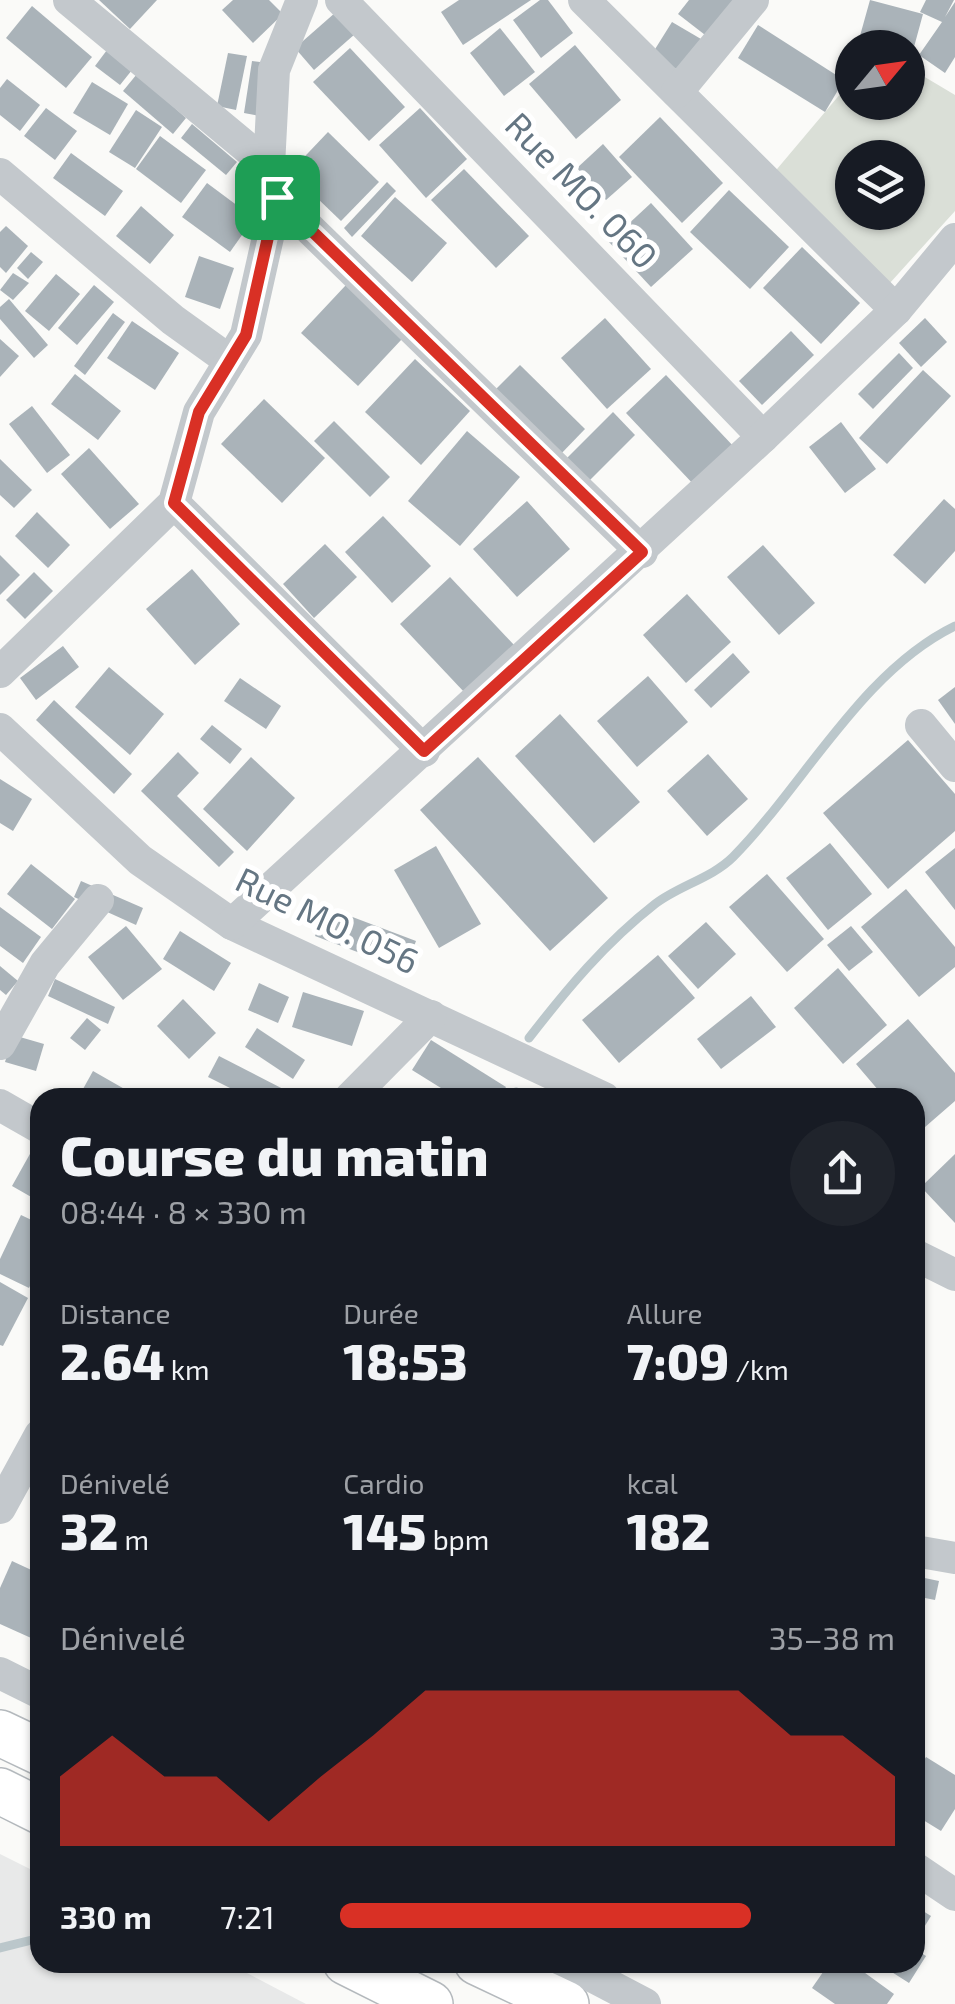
<!DOCTYPE html>
<html lang="fr">
<head>
<meta charset="utf-8">
<style>
  :root { --surface:#171b24; --page:#20242c; --text:#f1f3f6; --muted:#9ea1a6; --accent:#d93025 }
  body { margin:0; font-family:"Exo 2",sans-serif; background:var(--page); color:var(--text); height:100vh; display:flex; flex-direction:column; font-size:38px; white-space:nowrap }
  * { box-sizing:border-box; margin:0 }
  p { font-size:32px; color:var(--muted) }
  .icon { flex:none; width:55px; height:55px; fill:none; stroke:currentColor; stroke-width:2; stroke-linecap:round; stroke-linejoin:round }
  .map { position:relative; flex:1; overflow:hidden }
  .sheet { position:absolute; left:30px; top:1088px; width:895px; height:885px; display:flex; flex-direction:column; background:var(--surface); border-radius:30px; box-shadow:0 2px 8px #0004 }
  .sheet>* { flex:none }
  .needle { width:65px; rotate:61deg }
  .controls { position:absolute; left:835px; top:30px; display:grid; gap:20px }
  .controls a { display:grid; place-items:center; width:90px; height:90px; border-radius:50%; background:var(--surface); box-shadow:0 2px 8px #0004; font-size:50px }
  .pin { position:absolute; display:grid; place-items:center; width:85px; height:85px; color:#fff; margin:-42px; border-radius:20px; box-shadow:0 5px 15px #0006 }
  .round { display:grid; place-items:center; flex:none; width:105px; height:105px; border-radius:52px; background:var(--page) }
  .headline { display:flex; align-items:center; justify-content:space-between; height:170px; padding:0 30px }
  h1 { font-size:55px; font-weight:800; line-height:75px }
  .figures { display:grid; grid-template-columns:repeat(3,1fr); gap:15px; height:170px; padding:10px 30px }
  .figures div { display:grid; align-content:center }
  .figures b { font-size:50px; font-weight:800 }
  .figures small { font-size:28px; font-weight:400 }
  .figures p { font-size:28px }
  .chart { height:280px; padding:20px 30px }
  .chart p { display:flex; justify-content:space-between }
  .chart svg { width:100%; height:180px; margin-top:10px; fill:var(--accent); opacity:.7 }
  ul { padding:0 30px; list-style:none; font-size:32px }
  li { display:grid; grid-template-columns:160px 120px 1fr; align-items:center; height:75px }
  li i { height:25px; border-radius:12px; background:var(--accent) }
  .map>svg:first-child { display:block }
  .built { fill:#e8e9e9 }
  .green { fill:#dadfd7; fill-rule:evenodd }
  .lines { fill:none; stroke-linecap:round; stroke-linejoin:round }
  .stream { stroke:#bbc7cb; stroke-width:9 }
  .building { fill:#aab3b9 }
  .highway-casing { stroke:#b4b9bd; stroke-width:48 }
  .minor { stroke:#c3c8cc; stroke-width:32 }
  .highway { stroke:#fff; stroke-width:45 }
  .route-casing { stroke:#fff; stroke-width:20 }
  .route { stroke:#d93025; stroke-width:12 }
  .labels { text-anchor:middle; stroke-width:10; stroke-linejoin:round; paint-order:stroke }
  .street-label { font-size:35px; fill:#657683; stroke:#fff }
</style>
</head>
<body>
<div class="map">
<svg width="955" height="2004" viewBox="0 0 955 2004">
  <rect width="100%" height="100%" fill="#fafaf8"/>
  <polygon class="built" points="0,1854 40,1874 40,1962 228,1963 306,2004 0,2004"/>
  <path class="green" d="M908,67l47,28v116l-66,73 -117,-109 80,-95v22h56zM852,158h56v54h-56z"/>
  <g class="lines">
    <g class="stream">
      <path d="M529,1038c38,-49 76,-95 126,-134 23,-18 57,-26 78,-47 71,-72 129,-186 222,-231"/>
      <polyline points="515,1098 516,1092"/>
      <polyline points="0,1948 40,1938"/>
    </g>
  </g>
  <g class="building">
    <polygon points="99,0 157,0 130,29"/>
    <polygon points="233,0 269,0 283,14 253,43 222,10"/>
    <polygon points="459,0 531,0 463,45 441,12"/>
    <polygon points="540,0 548,0 573,33 541,58 513,20"/>
    <polygon points="689,0 739,0 709,38 678,14"/>
    <polygon points="870,0 923,14 911,58 908,48 858,43"/>
    <polygon points="926,0 954,0 945,17 955,2 955,57 945,73 919,55 942,22 920,12"/>
    <polygon points="32,6 92,57 66,88 6,38"/>
    <polygon points="336,12 355,34 314,70 295,48"/>
    <polygon points="672,22 701,39 681,72 652,54"/>
    <polygon points="758,25 844,80 825,112 738,58"/>
    <polygon points="500,28 535,72 504,96 470,53"/>
    <polygon points="575,45 621,100 576,139 529,84"/>
    <polygon points="350,48 405,107 369,141 313,82"/>
    <polygon points="107,50 132,70 120,85 95,66"/>
    <polygon points="228,53 247,56 236,110 217,106"/>
    <polygon points="252,61 268,63 260,116 244,113"/>
    <polygon points="137,74 186,118 173,134 123,91"/>
    <polygon points="7,79 40,105 20,131 0,115 0,88"/>
    <polygon points="92,82 128,104 110,135 73,113"/>
    <polygon points="46,108 77,131 55,160 24,136"/>
    <polygon points="420,108 467,159 426,198 379,145"/>
    <polygon points="136,110 162,127 135,168 109,152"/>
    <polygon points="660,117 723,183 682,223 619,157"/>
    <polygon points="192,124 237,162 226,175 181,138"/>
    <polygon points="328,132 379,182 341,221 290,172"/>
    <polygon points="160,136 206,170 181,203 136,169"/>
    <polygon points="603,144 632,177 606,200 577,168"/>
    <polygon points="71,153 123,191 105,216 53,178"/>
    <polygon points="464,169 529,236 496,268 431,200"/>
    <polygon points="387,182 396,191 352,237 344,228"/>
    <polygon points="207,183 254,218 230,252 182,217"/>
    <polygon points="729,190 789,247 750,289 690,232"/>
    <polygon points="395,197 447,243 412,282 361,236"/>
    <polygon points="651,203 693,249 651,287 609,242"/>
    <polygon points="141,206 174,235 150,264 116,236"/>
    <polygon points="6,226 28,246 6,273 0,267 0,232"/>
    <polygon points="802,247 860,303 821,344 763,288"/>
    <polygon points="31,252 43,262 28,279 17,268"/>
    <polygon points="199,256 234,268 220,309 185,297"/>
    <polygon points="13,273 29,283 13,300 0,290"/>
    <polygon points="56,274 80,294 49,331 25,311"/>
    <polygon points="94,285 114,302 77,345 58,328"/>
    <polygon points="346,285 402,339 358,386 301,333"/>
    <polygon points="9,299 48,345 34,358 0,319 0,307"/>
    <polygon points="113,313 125,322 85,375 74,366"/>
    <polygon points="605,318 651,369 607,409 561,358"/>
    <polygon points="925,318 947,342 921,367 899,343"/>
    <polygon points="132,321 179,353 155,390 107,358"/>
    <polygon points="791,331 814,355 762,405 739,381"/>
    <polygon points="0,339 19,356 0,377"/>
    <polygon points="899,353 913,368 873,409 858,394"/>
    <polygon points="415,359 470,411 421,465 365,412"/>
    <polygon points="520,365 585,429 557,458 492,393"/>
    <polygon points="923,370 951,396 887,464 859,438"/>
    <polygon points="75,374 121,411 98,440 51,404"/>
    <polygon points="666,375 736,449 696,487 626,413"/>
    <polygon points="264,399 325,458 282,503 221,444"/>
    <polygon points="32,406 70,455 47,473 9,424"/>
    <polygon points="613,412 635,435 587,483 565,460"/>
    <polygon points="334,421 390,477 370,497 314,441"/>
    <polygon points="841,422 876,469 845,493 809,447"/>
    <polygon points="467,431 520,477 460,546 408,501"/>
    <polygon points="89,448 139,504 110,529 61,474"/>
    <polygon points="0,459 32,490 14,508 0,495"/>
    <polygon points="944,499 955,509 955,551 925,584 893,555"/>
    <polygon points="527,501 570,549 517,597 473,549"/>
    <polygon points="37,512 70,545 48,568 15,536"/>
    <polygon points="383,516 431,566 392,603 345,552"/>
    <polygon points="325,544 357,577 314,618 283,584"/>
    <polygon points="763,545 815,603 779,635 727,577"/>
    <polygon points="0,555 20,575 0,595"/>
    <polygon points="192,569 240,624 195,665 146,609"/>
    <polygon points="34,572 53,591 25,619 6,600"/>
    <polygon points="450,577 515,646 465,693 400,624"/>
    <polygon points="687,594 731,642 686,683 643,635"/>
    <polygon points="63,646 79,667 36,700 20,678"/>
    <polygon points="733,653 750,672 711,708 694,690"/>
    <polygon points="109,667 164,714 130,755 75,707"/>
    <polygon points="648,676 688,722 637,767 597,721"/>
    <polygon points="240,678 281,706 266,729 224,701"/>
    <polygon points="955,687 955,724 938,700"/>
    <polygon points="54,700 132,774 114,794 36,720"/>
    <polygon points="560,714 640,802 594,843 515,756"/>
    <polygon points="212,725 242,749 230,764 200,739"/>
    <polygon points="908,740 955,794 955,831 888,889 823,813"/>
    <polygon points="178,752 199,773 177,796 234,852 219,867 141,791"/>
    <polygon points="708,754 748,799 707,836 667,791"/>
    <polygon points="251,757 295,798 247,851 203,809"/>
    <polygon points="478,757 608,898 550,951 420,810"/>
    <polygon points="0,779 32,799 13,831 0,823"/>
    <polygon points="830,843 872,894 828,930 786,878"/>
    <polygon points="436,846 481,924 439,948 394,870"/>
    <polygon points="955,848 955,910 925,872"/>
    <polygon points="31,864 75,899 52,929 7,894"/>
    <polygon points="767,874 824,939 787,972 729,907"/>
    <polygon points="81,881 143,908 136,925 74,897"/>
    <polygon points="906,889 955,947 955,967 919,997 861,927"/>
    <polygon points="0,907 41,937 23,963 0,946"/>
    <polygon points="326,907 416,941 405,970 315,936"/>
    <polygon points="706,922 736,954 698,989 668,956"/>
    <polygon points="126,926 162,969 123,1000 88,957"/>
    <polygon points="851,926 873,952 849,971 827,945"/>
    <polygon points="180,931 231,963 214,991 163,959"/>
    <polygon points="658,955 695,998 619,1063 582,1020"/>
    <polygon points="0,966 18,981 6,995 0,990"/>
    <polygon points="838,968 887,1025 843,1064 794,1008"/>
    <polygon points="55,979 115,1007 108,1024 48,996"/>
    <polygon points="259,983 289,997 278,1023 248,1010"/>
    <polygon points="303,992 364,1011 352,1046 292,1027"/>
    <polygon points="751,996 776,1027 721,1069 697,1039"/>
    <polygon points="183,999 216,1033 189,1059 157,1026"/>
    <polygon points="87,1018 101,1030 85,1050 70,1038"/>
    <polygon points="908,1019 955,1073 955,1101 917,1134 915,1098 885,1098 856,1064"/>
    <polygon points="257,1028 305,1060 293,1079 245,1047"/>
    <polygon points="13,1035 44,1044 36,1071 5,1062"/>
    <polygon points="431,1040 506,1087 499,1098 457,1098 412,1070"/>
    <polygon points="219,1056 287,1091 284,1098 250,1098 208,1077"/>
    <polygon points="93,1071 128,1091 125,1098 78,1098"/>
    <polygon points="40,1136 40,1202 12,1186"/>
    <polygon points="955,1154 955,1223 921,1187"/>
    <polygon points="21,1215 40,1224 40,1266 29,1288 0,1274 0,1259"/>
    <polygon points="0,1282 28,1298 3,1346 0,1345"/>
    <polygon points="12,1561 40,1574 40,1642 0,1624 0,1588"/>
    <polygon points="915,1576 939,1581 935,1600 915,1596"/>
    <polygon points="926,1757 955,1775 955,1809 941,1831 915,1815 915,1774"/>
    <polygon points="915,1906 931,1916 915,1942"/>
    <polygon points="915,1949 926,1956 909,1983 876,1962 915,1962"/>
    <polygon points="830,1962 850,1962 894,1994 887,2004 835,2004 812,1988"/>
  </g>
  <g class="lines">
    <g class="highway-casing">
      <g id="highway">
        <polyline points="0,1733 40,1752"/>
        <polyline points="0,1791 40,1811"/>
        <polyline points="346,1962 430,2004"/>
        <polyline points="477,1962 566,2004"/>
      </g>
    </g>
    <g class="minor">
      <polyline points="69,0 269,166"/>
      <polyline points="341,0 763,437"/>
      <polyline points="584,0 896,310"/>
      <polyline points="677,92 753,0"/>
      <polyline points="0,174 173,320 230,361"/>
      <polyline points="277,197 642,552"/>
      <polyline points="174,503 424,751"/>
      <polyline points="0,672 174,503 199,412 246,335 277,197 269,166 274,70 302,0"/>
      <polyline points="921,725 955,766"/>
      <polyline points="0,729 140,860 232,924 604,1098"/>
      <polyline points="232,924 763,437 896,310 955,239"/>
      <polyline points="0,1044 45,964 98,900"/>
      <polyline points="350,1098 431,1016"/>
      <polyline points="0,1105 40,1128"/>
      <polyline points="915,1255 955,1275"/>
      <polyline points="0,1508 40,1435"/>
      <polyline points="915,1551 955,1558"/>
      <polyline points="0,1673 40,1693"/>
      <polyline points="915,1868 955,1895"/>
      <polyline points="565,1962 645,2004"/>
    </g>
    <use href="#highway" class="highway"/>
  </g>
  <g class="lines">
    <g class="route-casing">
      <polygon id="route" points="277,197 642,552 424,751 174,503 199,412 246,335"/>
    </g>
    <use href="#route" class="route"/>
  </g>
  <g class="labels">
    <g class="street-label">
      <text transform="translate(581 191) rotate(46)" y="12">Rue MO. 060</text>
      <text transform="translate(327 921) rotate(26)" y="12">Rue MO. 056</text>
    </g>
  </g>
</svg>
<div class="controls">
<a><svg class="needle" viewBox="-14 -14 28 28"><path d="M0-13l5 13h-10z" fill="#e53935"/><path d="M0 13l5-13h-10z" fill="#9ea1a6"/></svg></a>
<a><svg class="icon" aria-label="layers" viewBox="0 0 24 24"><path d="M12 4l9 5-9 5-9-5zM3 14l9 5 9-5"/></svg></a>
</div>
<div class="pin" style="left:277px;top:197px;background:#1e9e55"><svg class="icon" aria-label="arrive" viewBox="0 0 24 24"><path d="M6 21V4h12l-3 4 3 4H6"/></svg></div>
<section class="sheet">
<div class="headline"><div><h1>Course du matin</h1><p>08:44 · 8 × 330 m</p></div><a class="round"><svg class="icon" aria-label="share" viewBox="0 0 24 24"><path d="M12 15V3M7 8l5-5 5 5M5 13v7h14v-7"/></svg></a></div>
<div class="figures">
<div><p>Distance</p><b>2.64<small> km</small></b></div>
<div><p>Durée</p><b>18:53</b></div>
<div><p>Allure</p><b>7:09<small> /km</small></b></div>
</div>
<div class="figures">
<div><p>Dénivelé</p><b>32<small> m</small></b></div>
<div><p>Cardio</p><b>145<small> bpm</small></b></div>
<div><p>kcal</p><b>182</b></div>
</div>
<div class="chart"><p><span>Dénivelé</span>35–38 m</p>
<svg viewBox="0 0 160 44" preserveAspectRatio="none"><path d="M0 44V27L10 17L20 27L30 27L40 38L50 27L60 17L70 6L80 6L90 6L100 6L110 6L120 6L130 6L140 17L150 17L160 27V44z"/></svg>
</div>
<ul>
<li><b>330 m</b>7:21<i style="width:74%"></i></li>
</ul>
</section>
</div>
</body>
</html>
